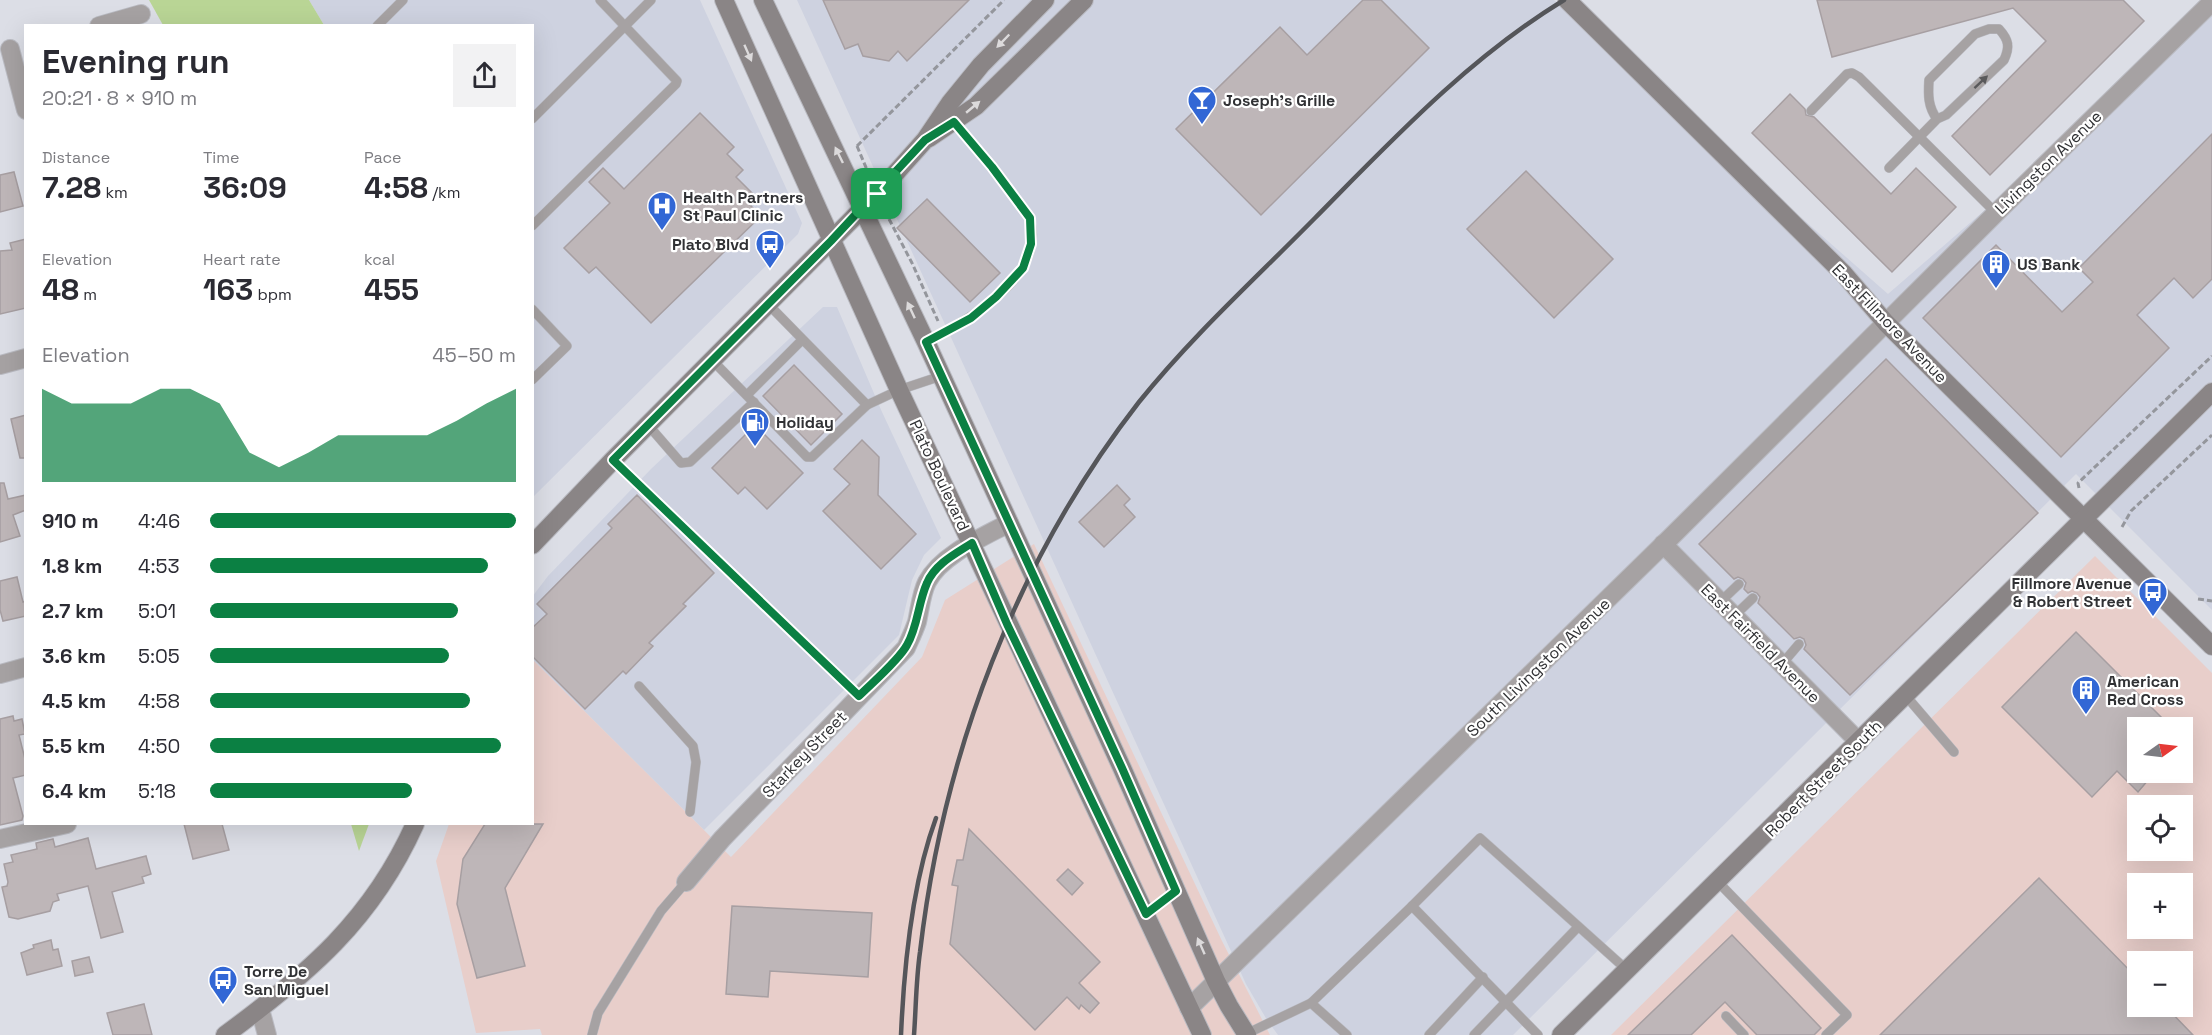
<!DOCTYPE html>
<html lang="en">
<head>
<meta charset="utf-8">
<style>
  :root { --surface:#fff; --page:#f2f2f3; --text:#2b2b33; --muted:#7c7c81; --accent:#0b8043 }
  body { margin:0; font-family:"Space Grotesk",sans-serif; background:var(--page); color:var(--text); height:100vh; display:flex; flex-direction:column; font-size:22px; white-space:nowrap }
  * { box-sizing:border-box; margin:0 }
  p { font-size:20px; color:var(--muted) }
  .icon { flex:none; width:33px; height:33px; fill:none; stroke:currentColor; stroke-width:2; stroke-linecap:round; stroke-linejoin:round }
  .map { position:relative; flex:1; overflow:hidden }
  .details { position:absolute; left:24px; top:24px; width:510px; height:801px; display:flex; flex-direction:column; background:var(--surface); border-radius:0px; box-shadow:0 6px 24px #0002 }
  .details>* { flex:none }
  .needle { width:39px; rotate:76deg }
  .fabs { position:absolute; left:2127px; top:717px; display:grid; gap:12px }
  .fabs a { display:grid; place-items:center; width:66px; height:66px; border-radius:0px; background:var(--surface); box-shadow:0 6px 24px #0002; font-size:30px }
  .pin { position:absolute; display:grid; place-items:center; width:51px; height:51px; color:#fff; margin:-26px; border-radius:12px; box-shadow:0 3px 9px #0006 }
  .round { display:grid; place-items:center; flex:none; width:63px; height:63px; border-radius:0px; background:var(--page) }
  .headline { display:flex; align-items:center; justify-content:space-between; height:102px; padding:0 18px }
  h1 { font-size:33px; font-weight:700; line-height:45px }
  .metrics { display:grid; grid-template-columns:repeat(3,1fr); gap:9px; height:102px; padding:6px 18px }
  .metrics div { display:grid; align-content:center }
  .metrics b { font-size:30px; font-weight:700 }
  .metrics small { font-size:16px; font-weight:400 }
  .metrics p { font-size:16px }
  .chart { height:168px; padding:12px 18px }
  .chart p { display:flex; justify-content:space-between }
  .chart svg { width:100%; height:108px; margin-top:6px; fill:var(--accent); opacity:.7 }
  ul { padding:0 18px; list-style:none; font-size:20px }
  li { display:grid; grid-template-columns:96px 72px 1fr; align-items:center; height:45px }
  li i { height:15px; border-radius:8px; background:var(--accent) }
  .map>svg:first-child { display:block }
  .built { fill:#ced2e0 }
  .industrial { fill:#e8ceca; fill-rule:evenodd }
  .green { fill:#b9d595 }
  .building { fill:#beb6b8; stroke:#a79fa2; stroke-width:1.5 }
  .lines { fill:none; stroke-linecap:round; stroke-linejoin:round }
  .lane-casing { stroke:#babbc2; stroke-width:10 }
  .street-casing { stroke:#babbc2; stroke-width:20 }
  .secondary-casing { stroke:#babbc2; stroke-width:20 }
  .path { stroke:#94969c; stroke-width:3; stroke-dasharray:6 3; stroke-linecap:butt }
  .lane { stroke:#a6a2a3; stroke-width:9 }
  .street { stroke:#a6a2a3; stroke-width:18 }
  .secondary { stroke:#8a8586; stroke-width:18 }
  .rail { stroke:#55565a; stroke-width:4.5 }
  .oneway { fill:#dcdadb }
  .oneway2 { fill:#59595b }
  .route-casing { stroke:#fff; stroke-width:12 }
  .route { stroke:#0b8043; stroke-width:8 }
  .labels { text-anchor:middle; stroke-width:4.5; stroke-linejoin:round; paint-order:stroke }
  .poi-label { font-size:16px; font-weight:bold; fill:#303134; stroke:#fff; text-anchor:start }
  .street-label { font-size:16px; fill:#303134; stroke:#fff }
</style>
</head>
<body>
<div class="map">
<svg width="2212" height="1035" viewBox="0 0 2212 1035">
  <rect width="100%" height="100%" fill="#dcdee6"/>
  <g class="built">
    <polygon points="309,0 700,0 802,223 798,234 533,497 532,26 324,25"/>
    <polygon points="797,0 1554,0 1888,294 2212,13 2212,610 2076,474 1513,1035 1278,1035 1267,1020 1246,984"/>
    <polygon points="823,307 837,307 882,412 941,538 924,555 912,580 899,635 704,830 533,660 532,597 548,576 651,469"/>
  </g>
  <g class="industrial">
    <polygon points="1034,544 1222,941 1270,1035 542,1035 540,1029 476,1033 436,861 449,824 532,824 533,660 731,857 922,657 945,600"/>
    <path d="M2095,556l117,117v362h-601zM2138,728h44v44h-44zM2138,806h44v44h-44zM2138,884h44v44h-44zM2138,962h44v44h-44z"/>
  </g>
  <g class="green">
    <polygon points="149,0 309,0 324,25 163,25"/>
    <polygon points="351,824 369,824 359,851"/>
  </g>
  <g class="building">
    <polygon points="823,0 969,0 907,61 898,51 889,61 863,56 858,44 845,49"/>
    <polygon points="1363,0 1381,0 1429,48 1261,215 1176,129 1280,27 1307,55"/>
    <polygon points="1817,0 2123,0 2144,21 1990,175 1952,136 2046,41 2013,8 1832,57"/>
    <polygon points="1790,94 1805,109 1806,115 1814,117 1891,194 1916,168 1956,207 1892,272 1752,133"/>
    <polygon points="700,113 734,147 727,154 743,170 736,177 752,193 745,200 761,216 651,323 596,267 589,273 564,248 610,203 589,182 603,168 624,189"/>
    <polygon points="2212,134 2212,279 2193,298 2174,278 2137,315 2169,348 2061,457 1923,318 1996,245 2062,312 2093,282 2079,268"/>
    <polygon points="1526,171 1613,259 1554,318 1467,229"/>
    <polygon points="14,172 23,206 0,212 0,175"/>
    <polygon points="927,199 1000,273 970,302 897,228"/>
    <polygon points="26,239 26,308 0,314 0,251 12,250 10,243"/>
    <polygon points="1886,359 2038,513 1850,695 1804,649 1806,645 1804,639 1800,637 1794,639 1758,603 1760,597 1757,593 1752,591 1748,593 1744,589 1746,583 1743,579 1738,577 1734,579 1699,544"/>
    <polygon points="794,365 842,414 811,445 763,396"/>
    <polygon points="26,415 26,458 20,458 11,419"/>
    <polygon points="755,425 803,473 767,509 745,487 738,494 712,468"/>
    <polygon points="862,440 879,457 878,495 916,534 881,569 823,511 850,484 834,469"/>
    <polygon points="0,483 4,483 8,499 26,495 26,510 13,515 20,536 0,542"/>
    <polygon points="1117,485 1130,499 1124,505 1135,517 1104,547 1079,522"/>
    <polygon points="637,495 714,573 683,604 686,606 649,643 653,646 626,674 623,671 585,709 532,656 532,628 547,614 537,604 612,528 608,524"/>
    <polygon points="17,577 23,602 26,601 26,616 3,621 0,610 0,581"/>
    <polygon points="2076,632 2172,728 2138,728 2138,772 2155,772 2138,792 2117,771 2092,797 2002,707"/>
    <polygon points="13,716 14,721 22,719 25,734 19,735 26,763 26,775 13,778 23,816 22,820 0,825 0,719"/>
    <polygon points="184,824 222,824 229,850 193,859"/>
    <polygon points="485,824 543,824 505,888 525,966 477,978 457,904 463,859"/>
    <polygon points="969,829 1100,962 1079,983 1099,1003 1090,1013 1081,1005 1079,1009 1067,997 1035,1030 950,944 958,886 952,885 957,860 963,860"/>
    <polygon points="88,838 96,869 146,856 151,874 142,877 144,883 112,892 123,932 101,938 88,886 57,894 59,900 53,902 50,911 18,919 9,917 2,887 7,886 8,882 4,864 13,862 11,855 37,849 36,843 53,839 55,847"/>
    <polygon points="1068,869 1083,883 1072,895 1057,880"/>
    <polygon points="2039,878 2138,979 2138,1006 2165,1006 2193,1035 1880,1035"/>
    <polygon points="732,906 872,913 868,977 770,971 768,997 726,994"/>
    <polygon points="1732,935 1821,1028 1814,1035 1757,1035 1725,1002 1691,1035 1628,1035"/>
    <polygon points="51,940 53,950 58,949 62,966 27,975 21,953 34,948 33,945"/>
    <polygon points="89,957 93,972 75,976 72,961"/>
    <polygon points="144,1004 152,1035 113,1035 107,1013"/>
  </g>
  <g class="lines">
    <g class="lane-casing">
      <g id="lane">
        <polyline points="377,26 403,0"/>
        <polyline points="1811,111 1847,74 1852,73 1859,77 1996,213"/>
        <polyline points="532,119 651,0"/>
        <path d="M1889,168l48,-49 9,-4 58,-55c6,-13 5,-20 -5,-31h-10l-14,5 -46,46c-1,15 -1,27 8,39"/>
        <polyline points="532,226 676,84 677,81 600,0"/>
        <polyline points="768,304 867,405"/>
        <polyline points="532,309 567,346 532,380"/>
        <path d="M926,342c42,-22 120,-64 104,-123 -2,-6 -9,-13 -13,-19 -20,-27 -41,-52 -63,-78"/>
        <polyline points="712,360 807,457 812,457 867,405 899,390 941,376"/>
        <polyline points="747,395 802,340"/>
        <polyline points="648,425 681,463 690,462 754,402"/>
        <polyline points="613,460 859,696"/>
        <polyline points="1720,602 1739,584"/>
        <polyline points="1734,616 1753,598"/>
        <polyline points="1782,664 1799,644"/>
        <polyline points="639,686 693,746 696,762 690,812"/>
        <polyline points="1906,696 1954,752"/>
        <polyline points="1718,882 1847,1015 1826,1035"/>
        <polyline points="1412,906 1480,838 1627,970"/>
        <polyline points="1145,914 1176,892"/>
        <polyline points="1311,1003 1347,1035"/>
        <polyline points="1726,1016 1744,1035"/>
        <polyline points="1246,1034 1311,1003 1412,906 1538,1035"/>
        <polyline points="592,1035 598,1013 661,911 686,882"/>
        <polyline points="1429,1035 1483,977"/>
        <polyline points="1474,1035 1578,927"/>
      </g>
    </g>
    <g class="street-casing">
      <g id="street">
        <polyline points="99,26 141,14"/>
        <polyline points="10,49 26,110"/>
        <polyline points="0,365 26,358"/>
        <polyline points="1663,544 1859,742"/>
        <polyline points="0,674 26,667"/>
        <polyline points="0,839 67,824"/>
        <path d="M686,882l36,-43 184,-191c4,-9 8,-17 11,-26 3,-13 4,-28 10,-40 14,-27 56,-45 82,-59"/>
        <polyline points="1189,1008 1671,537 1996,213 2212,2"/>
        <polyline points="260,1009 267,1035"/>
      </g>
    </g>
    <g class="secondary-casing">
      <g id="secondary">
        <polyline points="724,0 899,390 1202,1035"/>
        <polyline points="763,0 926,342 1122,768 1216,981 1229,1006 1247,1035"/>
        <polyline points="1567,0 1844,274 1886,323 2212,646"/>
        <polyline points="929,138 976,106 1084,0"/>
        <polyline points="532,545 613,460 877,194 925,140 950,103 981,65 1045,0"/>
        <path d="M225,1035c83,-61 147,-115 190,-211"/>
        <polyline points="1561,1035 2212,392"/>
      </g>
    </g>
    <g class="path">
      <polyline points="857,146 870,177"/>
      <polyline points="857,146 1004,0"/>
      <polyline points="889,219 912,263 938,321"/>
      <polyline points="2079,488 2078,483 2212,356"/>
      <polyline points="2122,527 2131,511 2212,435"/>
      <polyline points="2198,599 2212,601"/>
    </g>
    <use href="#lane" class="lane"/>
    <use href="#street" class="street"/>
    <use href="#secondary" class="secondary"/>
    <g class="rail">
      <path d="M901,1035c3,-70 11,-152 35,-217"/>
      <path d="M914,1035c2,-27 2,-55 6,-83 23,-198 96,-392 219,-550 53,-66 117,-124 176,-184 78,-79 154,-160 249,-218"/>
    </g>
  </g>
  <defs><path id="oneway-solid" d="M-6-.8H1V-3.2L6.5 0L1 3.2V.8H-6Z" transform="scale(1.5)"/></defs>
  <g class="oneway">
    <use href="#oneway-solid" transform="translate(1003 41) rotate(134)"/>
    <use href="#oneway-solid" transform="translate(748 53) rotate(66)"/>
    <use href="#oneway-solid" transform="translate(973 107) rotate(-40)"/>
    <use href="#oneway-solid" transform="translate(839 155) rotate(-116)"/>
    <use href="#oneway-solid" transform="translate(911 310) rotate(-115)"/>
    <use href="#oneway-solid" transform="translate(1201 946) rotate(-114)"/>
  </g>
  <use class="oneway2" href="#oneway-solid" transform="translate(1981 82) rotate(-43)"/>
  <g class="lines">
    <g class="route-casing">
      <path id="route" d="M954,122l38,45 38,51 1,26 -8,24 -27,29 -25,21 -45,24 196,426 54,123 -30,23 -139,-290 -35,-81c-17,11 -37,21 -45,40 -9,20 -9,43 -20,62 -8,15 -35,38 -48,51l-246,-236 218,-219 94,-101z"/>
    </g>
    <use href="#route" class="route"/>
  </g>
  <defs>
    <g id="bar-pin" transform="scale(1.5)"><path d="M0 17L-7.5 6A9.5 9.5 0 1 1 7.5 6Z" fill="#3267d5" stroke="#fff"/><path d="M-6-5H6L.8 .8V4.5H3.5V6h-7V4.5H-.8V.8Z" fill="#fff"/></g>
    <g id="hospital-pin" transform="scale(1.5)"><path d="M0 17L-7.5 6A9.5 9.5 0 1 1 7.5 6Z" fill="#3267d5" stroke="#fff"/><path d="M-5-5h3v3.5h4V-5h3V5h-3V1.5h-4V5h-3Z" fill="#fff"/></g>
    <g id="bus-pin" transform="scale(1.5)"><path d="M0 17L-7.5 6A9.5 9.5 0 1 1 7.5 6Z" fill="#3267d5" stroke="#fff"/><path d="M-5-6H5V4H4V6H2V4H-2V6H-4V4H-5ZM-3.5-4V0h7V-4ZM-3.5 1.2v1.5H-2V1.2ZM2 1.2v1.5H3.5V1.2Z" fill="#fff"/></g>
    <g id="building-pin" transform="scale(1.5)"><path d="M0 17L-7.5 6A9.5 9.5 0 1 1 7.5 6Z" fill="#3267d5" stroke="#fff"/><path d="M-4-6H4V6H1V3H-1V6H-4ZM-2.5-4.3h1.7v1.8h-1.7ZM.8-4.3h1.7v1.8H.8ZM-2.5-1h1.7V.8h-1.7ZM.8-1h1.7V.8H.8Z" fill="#fff"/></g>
    <g id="fuel-pin" transform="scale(1.5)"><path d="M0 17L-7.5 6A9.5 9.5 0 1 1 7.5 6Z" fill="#3267d5" stroke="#fff"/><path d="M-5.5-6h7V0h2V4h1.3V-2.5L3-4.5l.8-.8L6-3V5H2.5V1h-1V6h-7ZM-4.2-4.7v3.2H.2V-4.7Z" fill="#fff"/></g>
  </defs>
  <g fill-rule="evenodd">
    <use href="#bar-pin" x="1202" y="100"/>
    <use href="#hospital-pin" x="662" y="206"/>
    <use href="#bus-pin" x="770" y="244"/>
    <use href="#building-pin" x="1996" y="264"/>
    <use href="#fuel-pin" x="755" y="422"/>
    <use href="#bus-pin" x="2153" y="592"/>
    <use href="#building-pin" x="2086" y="690"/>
    <use href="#bus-pin" x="223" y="980"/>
  </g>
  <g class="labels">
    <g class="poi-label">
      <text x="1223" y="106">Joseph's Grille</text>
      <text x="683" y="203">Health Partners<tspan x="683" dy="18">St Paul Clinic</tspan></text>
      <text x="749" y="250" text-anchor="end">Plato Blvd</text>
      <text x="2017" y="270">US Bank</text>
      <text x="776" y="428">Holiday</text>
      <text x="2132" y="589" text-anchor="end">Fillmore Avenue<tspan x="2132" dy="18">&amp; Robert Street</tspan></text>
      <text x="2107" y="687">American<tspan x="2107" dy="18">Red Cross</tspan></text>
      <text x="244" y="977">Torre De<tspan x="244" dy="18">San Miguel</tspan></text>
    </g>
    <g class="street-label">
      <text transform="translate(2048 162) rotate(-44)" y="6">Livingston Avenue</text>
      <text transform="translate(1890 323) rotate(46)" y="6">East Fillmore Avenue</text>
      <text transform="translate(940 475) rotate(65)" y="6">Plato Boulevard</text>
      <text transform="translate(1761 643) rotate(45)" y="6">East Fairfield Avenue</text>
      <text transform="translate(1538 667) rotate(-44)" y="6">South Livingston Avenue</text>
      <text transform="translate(804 754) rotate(-46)" y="6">Starkey Street</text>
      <text transform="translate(1823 778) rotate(-45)" y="6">Robert Street South</text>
    </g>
  </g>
</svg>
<div class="fabs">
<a><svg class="needle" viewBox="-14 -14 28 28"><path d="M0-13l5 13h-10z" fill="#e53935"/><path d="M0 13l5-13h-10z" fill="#7c7c81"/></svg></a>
<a><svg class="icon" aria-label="locate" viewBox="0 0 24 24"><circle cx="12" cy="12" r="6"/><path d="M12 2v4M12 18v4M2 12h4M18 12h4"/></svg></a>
<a>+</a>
<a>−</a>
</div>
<div class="pin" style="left:877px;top:194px;background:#1e9e55"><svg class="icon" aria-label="arrive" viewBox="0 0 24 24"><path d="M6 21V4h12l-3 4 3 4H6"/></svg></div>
<section class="details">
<div class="headline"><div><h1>Evening run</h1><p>20:21 · 8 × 910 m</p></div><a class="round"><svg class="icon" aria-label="share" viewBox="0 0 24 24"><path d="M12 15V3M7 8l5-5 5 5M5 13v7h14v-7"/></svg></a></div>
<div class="metrics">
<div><p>Distance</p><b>7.28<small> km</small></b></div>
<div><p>Time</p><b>36:09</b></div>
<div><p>Pace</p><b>4:58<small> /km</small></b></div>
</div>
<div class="metrics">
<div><p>Elevation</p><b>48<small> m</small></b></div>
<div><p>Heart rate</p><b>163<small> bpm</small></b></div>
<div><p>kcal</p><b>455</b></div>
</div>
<div class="chart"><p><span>Elevation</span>45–50 m</p>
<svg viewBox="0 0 160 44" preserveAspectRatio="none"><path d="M0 44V6L10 12L20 12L30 12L40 6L50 6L60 12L70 32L80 38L90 32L100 25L110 25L120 25L130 25L140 19L150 12L160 6V44z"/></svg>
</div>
<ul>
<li><b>910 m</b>4:46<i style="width:100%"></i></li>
<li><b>1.8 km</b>4:53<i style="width:91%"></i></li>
<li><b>2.7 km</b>5:01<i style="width:81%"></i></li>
<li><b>3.6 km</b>5:05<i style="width:78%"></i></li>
<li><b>4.5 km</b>4:58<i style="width:85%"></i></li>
<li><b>5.5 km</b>4:50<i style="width:95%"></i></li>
<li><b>6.4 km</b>5:18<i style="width:66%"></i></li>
</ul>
</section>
</div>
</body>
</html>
